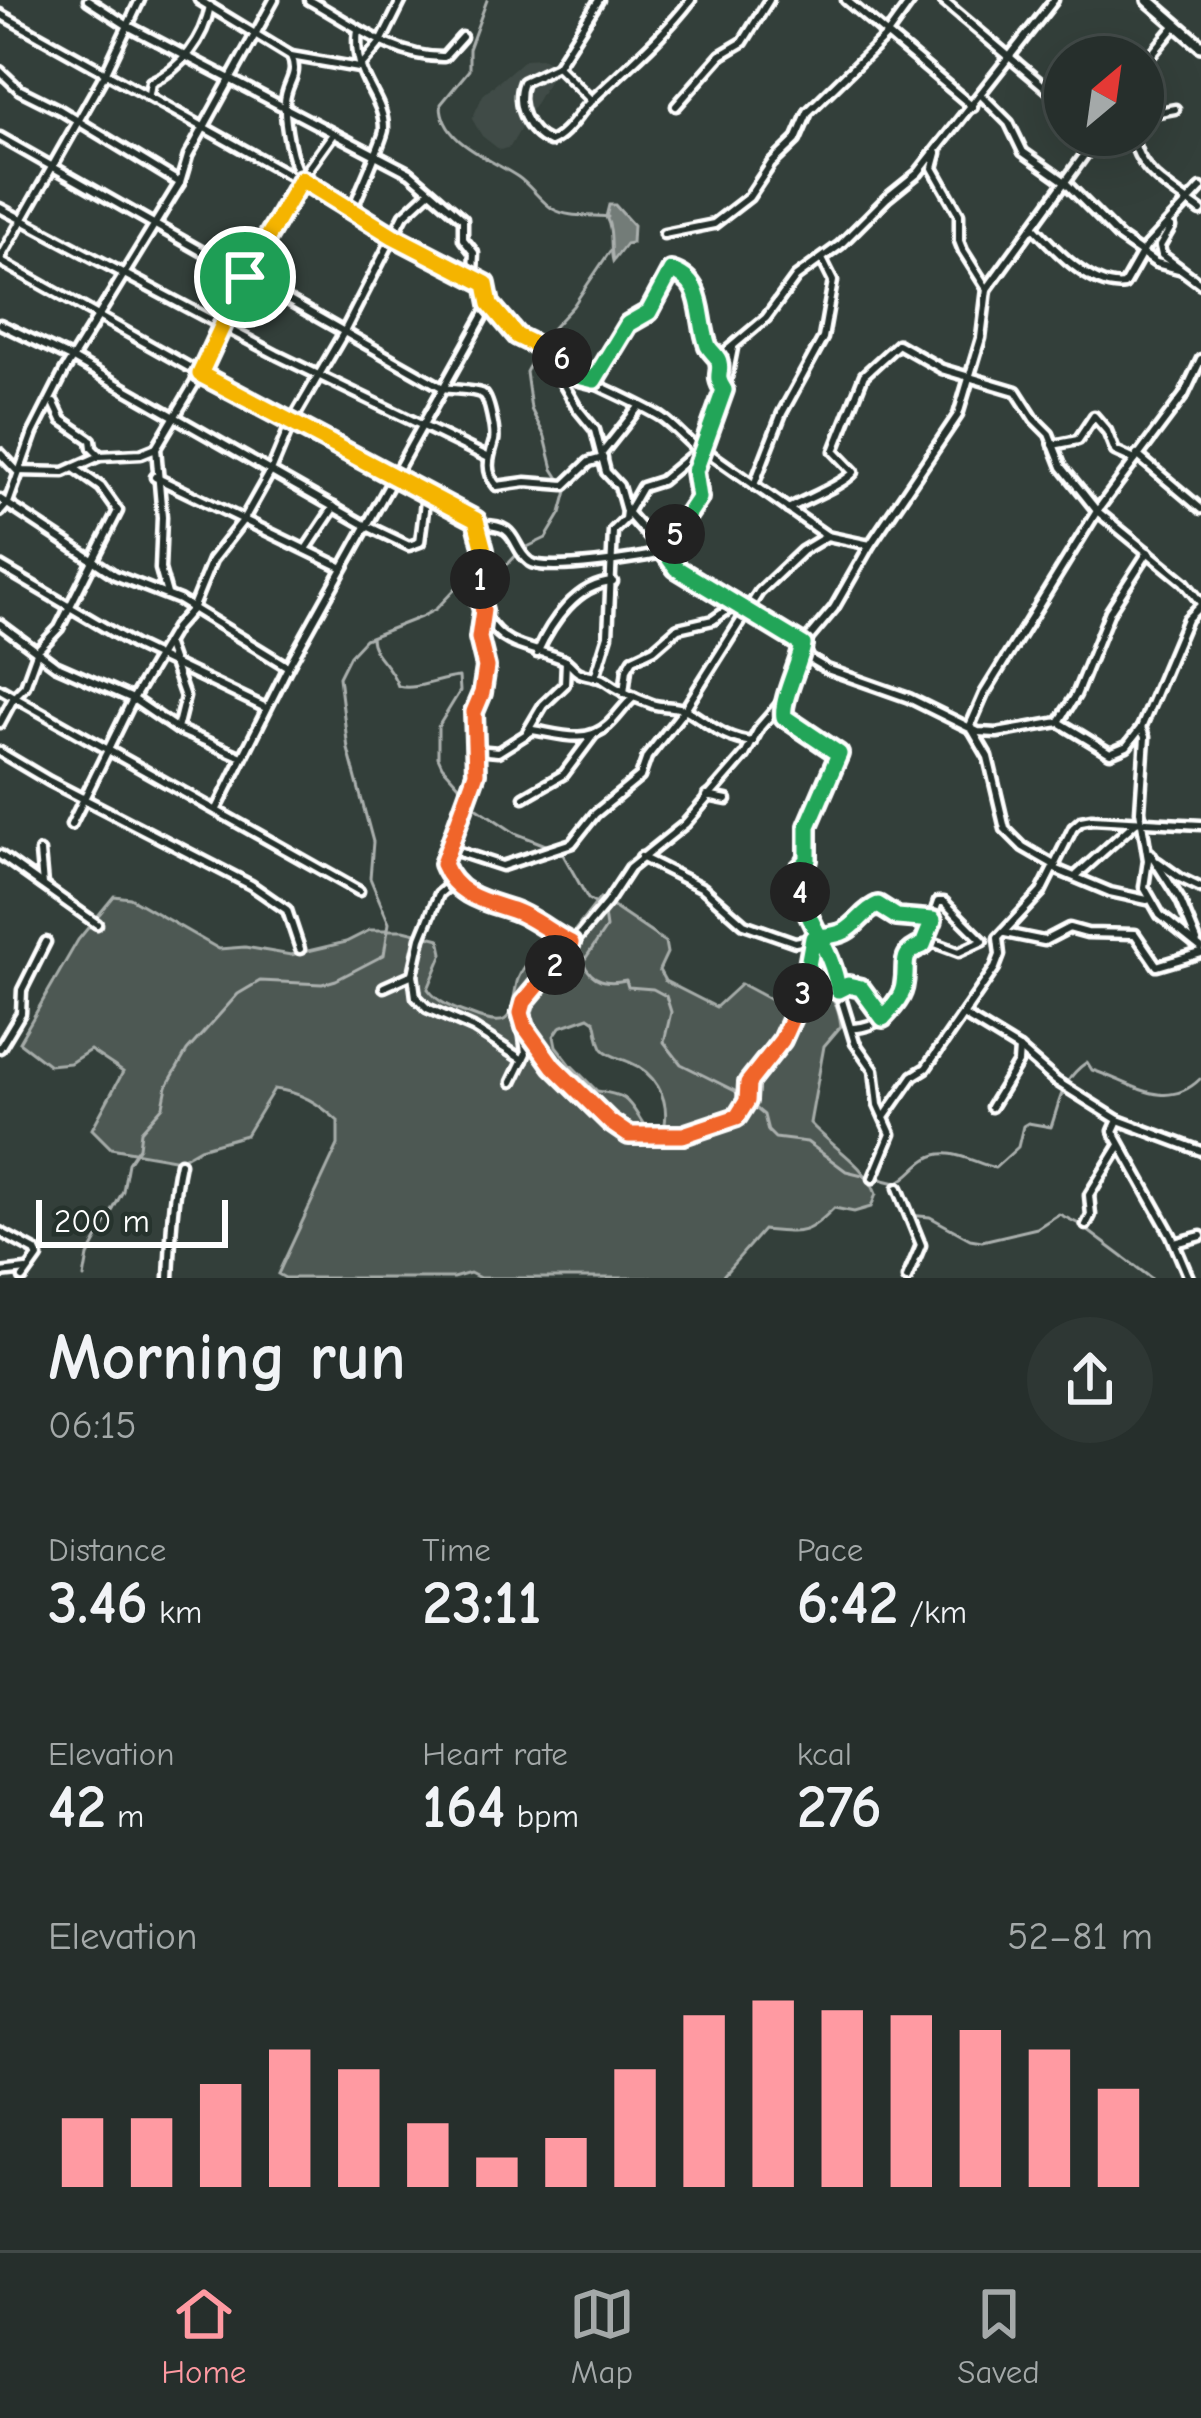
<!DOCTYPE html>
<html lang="en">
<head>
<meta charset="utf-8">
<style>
  :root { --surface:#262f2c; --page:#2e3734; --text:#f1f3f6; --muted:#a4a9a9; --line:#424a48; --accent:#ff9aa2 }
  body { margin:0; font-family:"Comic Neue",sans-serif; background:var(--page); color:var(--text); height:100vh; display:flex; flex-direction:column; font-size:45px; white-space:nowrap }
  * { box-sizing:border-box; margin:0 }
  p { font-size:39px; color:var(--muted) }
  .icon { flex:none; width:66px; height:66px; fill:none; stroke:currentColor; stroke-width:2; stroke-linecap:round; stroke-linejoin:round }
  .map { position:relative; height:1278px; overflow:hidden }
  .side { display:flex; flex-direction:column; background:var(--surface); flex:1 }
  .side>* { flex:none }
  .needle { width:78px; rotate:29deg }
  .tools { position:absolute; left:1044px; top:36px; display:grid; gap:24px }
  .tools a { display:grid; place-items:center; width:120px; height:120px; border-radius:50%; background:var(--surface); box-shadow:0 12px 48px #0002,0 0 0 3px var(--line); font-size:60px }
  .scale { position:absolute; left:36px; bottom:30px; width:192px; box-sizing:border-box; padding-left:12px; border:6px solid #fff; border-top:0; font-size:33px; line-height:42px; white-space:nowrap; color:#fff; -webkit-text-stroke:9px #26332d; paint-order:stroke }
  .pin { position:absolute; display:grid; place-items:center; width:102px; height:102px; color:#fff; margin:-51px; border:6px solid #fff; border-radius:50%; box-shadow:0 3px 12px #0007 }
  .km { position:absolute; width:60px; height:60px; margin:-30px; border-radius:50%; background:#222; color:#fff; font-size:33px; line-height:60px; text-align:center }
  .round { display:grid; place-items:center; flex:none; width:126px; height:126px; border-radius:63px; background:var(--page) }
  .head { display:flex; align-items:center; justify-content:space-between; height:204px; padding:0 48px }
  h1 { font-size:66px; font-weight:700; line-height:90px }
  .metrics { display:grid; grid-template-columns:repeat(3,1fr); gap:18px; height:204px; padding:12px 48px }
  .metrics div { display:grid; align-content:center }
  .metrics b { font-size:60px; font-weight:700 }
  .metrics small { font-size:33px; font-weight:400 }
  .metrics p { font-size:33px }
  .chart { height:336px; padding:24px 48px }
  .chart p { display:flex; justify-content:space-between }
  .chart svg { width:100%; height:216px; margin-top:12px; stroke:var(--accent); stroke-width:6 }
  .dock { display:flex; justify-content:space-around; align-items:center; height:168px; border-top:3px solid var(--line); background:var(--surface); font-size:33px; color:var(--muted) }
  .dock a { display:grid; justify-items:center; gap:6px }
  .dock .active { color:var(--accent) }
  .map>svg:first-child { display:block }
  .built { fill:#404c47 }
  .green { fill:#4d5853; stroke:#a6aca9; stroke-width:3; fill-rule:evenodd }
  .water { fill:#737b78; stroke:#abb0ae; stroke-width:3 }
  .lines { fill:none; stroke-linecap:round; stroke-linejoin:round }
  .stream { stroke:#abb0ae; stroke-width:3 }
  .street-casing { stroke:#fff; stroke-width:15 }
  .secondary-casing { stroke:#fff; stroke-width:18 }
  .street { stroke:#26332d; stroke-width:6 }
  .secondary { stroke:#26332d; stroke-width:9 }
  .split-1-casing { stroke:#fff; stroke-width:24 }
  .split-2-casing { stroke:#fff; stroke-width:24 }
  .split-3-casing { stroke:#fff; stroke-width:24 }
  .split-4-casing { stroke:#fff; stroke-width:24 }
  .split-5-casing { stroke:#fff; stroke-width:24 }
  .split-6-casing { stroke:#fff; stroke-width:24 }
  .split-7-casing { stroke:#fff; stroke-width:24 }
  .split-1 { stroke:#f5b400; stroke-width:15 }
  .split-2 { stroke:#f0652b; stroke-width:15 }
  .split-3 { stroke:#f0652b; stroke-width:15 }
  .split-4 { stroke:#22a559; stroke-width:15 }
  .split-5 { stroke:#22a559; stroke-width:15 }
  .split-6 { stroke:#22a559; stroke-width:15 }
  .split-7 { stroke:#f5b400; stroke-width:15 }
</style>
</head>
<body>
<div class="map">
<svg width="1201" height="1278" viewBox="0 0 1201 1278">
  <rect width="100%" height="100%" fill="#333f3a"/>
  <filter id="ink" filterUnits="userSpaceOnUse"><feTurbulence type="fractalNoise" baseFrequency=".00833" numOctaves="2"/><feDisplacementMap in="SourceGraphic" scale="24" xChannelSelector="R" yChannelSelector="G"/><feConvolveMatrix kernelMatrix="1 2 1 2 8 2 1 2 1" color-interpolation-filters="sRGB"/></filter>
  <g filter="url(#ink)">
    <polygon class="built" points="541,58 557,66 510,147 500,150 482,136 472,119 483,95 525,59"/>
    <path class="green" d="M114,896l16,2 89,51 26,-2 46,8 55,-13 24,-12h34l36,9 3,14 -15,36c10,14 26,20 41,25 45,18 41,2 48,-32 2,-9 10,-18 15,-26l20,4 48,-62 65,44 2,11 -8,17 6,11 51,26 25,-23 28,15 8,-2 10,-14c35,1 50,7 54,43l-17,20 -14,77c23,25 54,40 66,71l-5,13 -17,5 -20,-4c-29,29 -33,25 -71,22l-42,48h-241l-10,-5 -17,5h-168l-7,-4 60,-129v-24c-20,-18 -37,-29 -64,-32l-28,46 -46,13 -21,12 -68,-12 -19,-19 31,-57 -33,-22 -20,13 -21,2 -30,-23 59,-102zM589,1017l6,4c3,9 3,21 8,28 6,7 17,9 26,13 25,10 40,35 36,62l-8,4 -13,-3c-16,-24 -15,-30 -47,-34l-27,-27 -14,-18 -2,-10 6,-9z"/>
    <path class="water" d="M609,205h6l18,20 -1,18 -6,1 -13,17c-4,-16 1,-29 -7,-44z"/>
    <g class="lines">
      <g class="stream">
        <path d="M487,0l-18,49v21l-28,34c0,39 49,54 77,73 13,9 22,24 35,32 18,10 36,5 55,8"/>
        <path d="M371,637c0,18 20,27 27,49 19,5 41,-8 61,-9l1,14 -22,36v30l4,9 17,19 5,13 12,9 39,26 46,18 27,48 15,9 3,20 -23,34c9,20 24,22 43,18l2,7 25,2 13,7 5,16 -7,30 17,22 54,27 29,24 4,16 7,7 32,4 39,29 50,12c14,-6 19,-17 31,-24 23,-14 46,4 68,9l23,-21 5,-21 5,-3 23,4c10,-28 10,-47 36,-65l5,8c39,12 73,43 108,9"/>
        <polyline points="893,1183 903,1208"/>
        <polyline points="909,1215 930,1217 970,1239 982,1241 1037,1228 1059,1214 1079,1224 1151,1278"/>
        <polyline points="84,1278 88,1256 123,1191 128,1163 139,1147 141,1131 163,1106 167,1086 187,1051 238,994 260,981 322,984 336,980 384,955 389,923 370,878 373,842 348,749 339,677 350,655 365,639 421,617 436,609 458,586 508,564 521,550 546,538 561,513 567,491 553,469 545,437 531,409 526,372 546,335 573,306 610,251"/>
      </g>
      <g class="street-casing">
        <g id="street">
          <polyline points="88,0 128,26 410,173 463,219 463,239 474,253 473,272 490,293 490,304 288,667 217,809"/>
          <path d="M199,0l92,56c9,20 -5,26 -6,46 -1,21 6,58 16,77"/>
          <path d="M309,0c42,23 85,58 135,57l18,-20"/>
          <polyline points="846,0 973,107"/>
          <polyline points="942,0 1065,104"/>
          <polyline points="0,14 478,280"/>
          <polyline points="291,56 359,68 381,42 402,0"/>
          <polyline points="1143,65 1176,25"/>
          <path d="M557,66l-34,16c-9,23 4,50 27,60 17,-7 27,-27 40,-40 35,-34 71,-63 101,-102"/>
          <polyline points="0,71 20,90 60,110 180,183"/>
          <path d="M149,94l2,-12c30,-13 53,-43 59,-76"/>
          <polyline points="982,96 1009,123 1023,152 1064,181 1120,238 1156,263 1179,269"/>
          <polyline points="592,101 557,66 599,0"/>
          <polyline points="676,106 721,55 743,42 769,0"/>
          <polyline points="1143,115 1175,109"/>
          <path d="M1133,135c3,37 41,56 68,76"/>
          <path d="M0,137l443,251c11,2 30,1 40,6 6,3 13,39 11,47 -5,17 -10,30 3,45l29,-4 39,3 24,-23 14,-4"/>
          <polyline points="937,153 933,168 959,214 959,241 963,251 987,289"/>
          <polyline points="0,208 277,355 487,457"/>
          <path d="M352,210c5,-12 32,-73 32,-80 1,-35 -33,-51 -26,-101"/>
          <path d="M1033,226c20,22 59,64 91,59l21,-37 56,-60"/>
          <polyline points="1171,227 1160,246 1162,255 1201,284"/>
          <polyline points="664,234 714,224 749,197 771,164 796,140 808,112 886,36 912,0"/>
          <polyline points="0,259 106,72 140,0"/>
          <path d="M0,261l310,174 166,85c18,32 -9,67 10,98 20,33 49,28 78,42 6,3 9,9 14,12 8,5 18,3 26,8 15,11 31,18 48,24 11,4 26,1 36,7 23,14 36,28 65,31"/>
          <polyline points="490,304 517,336 546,354 577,408 595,430 606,472 619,486 626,511 676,568 803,645 810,659 827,669 909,698 978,732 997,733 1059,722 1110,753 1127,746 1141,728 1145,737 1140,811 1148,860 1144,887 1160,915 1201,948"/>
          <polyline points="0,324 73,359 365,525 409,546 420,542 426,494"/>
          <path d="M550,355c15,5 18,15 31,22 25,13 55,25 80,40 12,8 25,23 37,33l8,1 121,85 43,9"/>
          <path d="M594,380l34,-56 21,-12 10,-25 12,-16c41,12 24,63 48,91"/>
          <polyline points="725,388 733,348"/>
          <polyline points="54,403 62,420 91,440 92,448 100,456"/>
          <polyline points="1053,445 1078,440 1094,416 1107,431 1115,451 1135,460"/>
          <polyline points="702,450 724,390 717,368 722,355 766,318 796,277 840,245 887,198 918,173 1054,0"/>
          <polyline points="603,452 638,408"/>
          <polyline points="0,453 17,471 64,472 100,456 141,454 156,448"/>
          <polyline points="1137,455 1201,509"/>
          <polyline points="74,468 101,487 118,511 59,628 38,650 25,686 14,697 359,891"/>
          <polyline points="155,477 341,567"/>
          <polyline points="754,485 782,413 823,338 833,281 822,259"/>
          <polyline points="0,499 115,575 179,600 288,667"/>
          <path d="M788,509c18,-10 55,-24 66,-37l-20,-21 30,-76 34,-31 44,25 74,22 18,28 15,15 13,33 35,44 87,71 17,21"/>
          <polyline points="0,512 8,503 33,433 64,372 180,183 188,156 274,0"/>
          <polyline points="627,513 642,487 661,481 698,450"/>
          <path d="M480,525c40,-2 30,22 50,37 14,11 116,-4 135,-10"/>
          <polyline points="306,549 334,507"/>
          <polyline points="666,554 679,525 699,498 695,471 706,451"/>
          <polyline points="0,566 136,646 266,708"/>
          <polyline points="167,594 160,569 162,517 156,448 200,374 287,198 333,134"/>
          <path d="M483,614l-3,24 6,29 -12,45 2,61 -33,91c13,30 41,38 69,46 20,6 40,24 59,33"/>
          <polyline points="0,624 55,665 133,699 177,729"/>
          <polyline points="167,646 185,697 177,729 242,757"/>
          <path d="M537,653c14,-31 40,-69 76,-71"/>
          <polyline points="595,677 608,635 613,531 625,519 626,511"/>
          <polyline points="0,689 14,697 0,723"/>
          <polyline points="624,693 627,669 633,659 654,649 678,628 713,620 736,604"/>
          <polyline points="781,703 784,717 839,755 808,826 808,860 799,869 798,883 803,905 822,936 855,1043 874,1070 878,1105 891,1134 873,1178"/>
          <polyline points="1059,722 1076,695 1110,611 1148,552"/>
          <polyline points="1141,728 1187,619 1201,605"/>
          <polyline points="527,732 543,705 565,684 566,661"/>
          <path d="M476,750l22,2 35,-22c25,4 54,15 75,-5 10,-9 16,-20 26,-28"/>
          <polyline points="0,752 49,781 251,885 287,910 300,949"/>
          <polyline points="707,796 727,800"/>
          <polyline points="524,797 564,774 594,734"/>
          <polyline points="71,825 133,699 175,628 192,609 212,560 244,519 271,471 291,423 344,332 404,215 429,192"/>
          <polyline points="449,843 453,850 502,866 572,843 595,814 640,777 647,757 685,709 759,592 802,551 827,536"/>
          <polyline points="40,852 43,885"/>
          <polyline points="1150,853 1180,900 1197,941"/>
          <polyline points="0,855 97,924"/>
          <polyline points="641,857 703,888 744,924 795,942 843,933 871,907 878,905 897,917 933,920"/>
          <polyline points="1158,862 1180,878 1201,888"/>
          <polyline points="1056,866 1023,847 1005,829 988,757 970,726 984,694 1097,511 1184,395 1201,359"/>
          <polyline points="1055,869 1110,892 1147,900"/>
          <polyline points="1077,875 1136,822"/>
          <polyline points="453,882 439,894 421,938 413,974 416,997 427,1008 473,1028 523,1060"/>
          <polyline points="1005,933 1044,941 1069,928 1087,933 1135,934 1157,966 1201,953"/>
          <polyline points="384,987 413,974"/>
          <polyline points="838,990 848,985 861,988 882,1018"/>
          <polyline points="967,1009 963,1015 1019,1049 1056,1081 1118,1120 1113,1131 1171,1235 1189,1278"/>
          <path d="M853,1028c24,0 49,-21 51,-46 1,-14 -3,-18 4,-30l27,-9 24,9 24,-11 -39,-39h-6l-15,43"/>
          <path d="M527,1031c16,29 70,89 101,102 11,5 44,4 57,1 16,-3 29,-11 46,-13 16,-12 11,-24 19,-40 6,-14 20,-25 29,-37 23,-30 29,-70 34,-106"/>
          <polyline points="0,1048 21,1013 22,990 46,942"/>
          <polyline points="512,1082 526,1053 521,1013 524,1002 607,903 630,868 685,824 745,755 760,727 781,703 798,672 803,645 834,608 870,545 958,415 981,338 987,289 1099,135"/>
          <polyline points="991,1107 1018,1063 1019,1049"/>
          <polyline points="885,1116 913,1076 926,1068 995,968 1000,955 998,938 1041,892 1073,828 1081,821 1092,819 1201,825"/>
          <polyline points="1118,1120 1201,1151"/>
          <polyline points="898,1188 921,1245 907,1278"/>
          <polyline points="1086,1225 1091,1215 1089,1195 1120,1145"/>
          <polyline points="0,1232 35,1251 38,1257 23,1278"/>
          <polyline points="1175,1243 1201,1236"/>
          <polyline points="0,1273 26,1270"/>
          <path d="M169,1278c2,-38 3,-78 11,-115"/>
        </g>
      </g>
      <g class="secondary-casing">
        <polyline id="secondary" points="1148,0 1201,46"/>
      </g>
      <use href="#street" class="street"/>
      <use href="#secondary" class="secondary"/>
    </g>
  </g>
  <g class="lines" filter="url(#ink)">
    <g class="split-1-casing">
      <polyline id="split-1" points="245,277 200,374 476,520 484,550 480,579"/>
    </g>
    <g class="split-2-casing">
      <path id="split-2" d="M480,579l-4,11 7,20 -4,28 7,29 -4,26 -8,19 2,61 -33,91c13,32 41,37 69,46 19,6 40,24 59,33l-16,22"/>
    </g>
    <g class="split-3-casing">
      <polyline id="split-3" points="555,965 524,1002 521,1013 525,1027 553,1066 610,1122 629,1135 683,1135 737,1117 747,1101 748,1083 782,1040 803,993"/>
    </g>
    <g class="split-4-casing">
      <path id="split-4" d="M800,892c9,34 33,60 38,98l10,-5 13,3 22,30c8,-9 20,-21 21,-34 4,-21 -6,-29 19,-39l10,-25 -36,-3 -19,-12c-15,6 -20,19 -33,26 -9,5 -22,5 -32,7l-10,55"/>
    </g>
    <g class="split-5-casing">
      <path id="split-5" d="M675,534l-9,20 10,14 127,77c-4,21 -22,55 -19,72l55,37 -31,72v34l-9,9 1,23"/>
    </g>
    <g class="split-6-casing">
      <path id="split-6" d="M562,358l16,18 16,4 34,-56 21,-12 22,-41c35,10 26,46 37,75 3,6 10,10 11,16 3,12 -5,13 5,28l-29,81 4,27 -24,36"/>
    </g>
    <g class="split-7-casing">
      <polyline id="split-7" points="245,277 301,179 393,236 486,284 490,304 517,336 562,358"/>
    </g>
    <use href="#split-1" class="split-1"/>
    <use href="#split-2" class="split-2"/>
    <use href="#split-3" class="split-3"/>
    <use href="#split-4" class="split-4"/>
    <use href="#split-5" class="split-5"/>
    <use href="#split-6" class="split-6"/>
    <use href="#split-7" class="split-7"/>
  </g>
</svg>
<div class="tools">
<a><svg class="needle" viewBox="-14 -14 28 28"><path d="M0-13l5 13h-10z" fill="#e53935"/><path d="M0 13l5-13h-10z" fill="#a4a9a9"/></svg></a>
</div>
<div class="scale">200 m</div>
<div class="pin" style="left:245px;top:277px;background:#1e9e55"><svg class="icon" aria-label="arrive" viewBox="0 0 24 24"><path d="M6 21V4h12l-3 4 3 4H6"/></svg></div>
<b class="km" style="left:480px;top:579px">1</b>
<b class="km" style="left:555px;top:965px">2</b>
<b class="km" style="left:803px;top:993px">3</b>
<b class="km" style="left:800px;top:892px">4</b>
<b class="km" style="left:675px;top:534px">5</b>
<b class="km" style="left:562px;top:358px">6</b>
</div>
<section class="side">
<div class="head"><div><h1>Morning run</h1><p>06:15</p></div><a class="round"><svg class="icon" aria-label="share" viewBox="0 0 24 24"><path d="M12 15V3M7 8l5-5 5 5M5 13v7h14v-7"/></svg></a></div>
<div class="metrics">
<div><p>Distance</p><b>3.46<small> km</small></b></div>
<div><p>Time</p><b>23:11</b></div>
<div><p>Pace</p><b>6:42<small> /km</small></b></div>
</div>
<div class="metrics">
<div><p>Elevation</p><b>42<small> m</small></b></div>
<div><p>Heart rate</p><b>164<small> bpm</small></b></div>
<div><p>kcal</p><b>276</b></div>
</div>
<div class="chart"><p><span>Elevation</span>52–81 m</p>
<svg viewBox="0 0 160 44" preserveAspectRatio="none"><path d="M5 44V30M15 44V30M25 44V23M35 44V16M45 44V20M55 44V31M65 44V38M75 44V34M85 44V20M95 44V9M105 44V6M115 44V8M125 44V9M135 44V12M145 44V16M155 44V24"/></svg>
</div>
</section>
<nav class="dock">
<a class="active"><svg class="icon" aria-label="home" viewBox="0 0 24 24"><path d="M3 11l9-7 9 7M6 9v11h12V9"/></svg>Home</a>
<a><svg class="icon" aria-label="map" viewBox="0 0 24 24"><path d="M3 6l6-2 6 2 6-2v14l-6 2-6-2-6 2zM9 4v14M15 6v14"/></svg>Map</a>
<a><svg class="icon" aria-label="saved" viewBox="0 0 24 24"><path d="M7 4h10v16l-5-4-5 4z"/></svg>Saved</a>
</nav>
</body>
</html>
